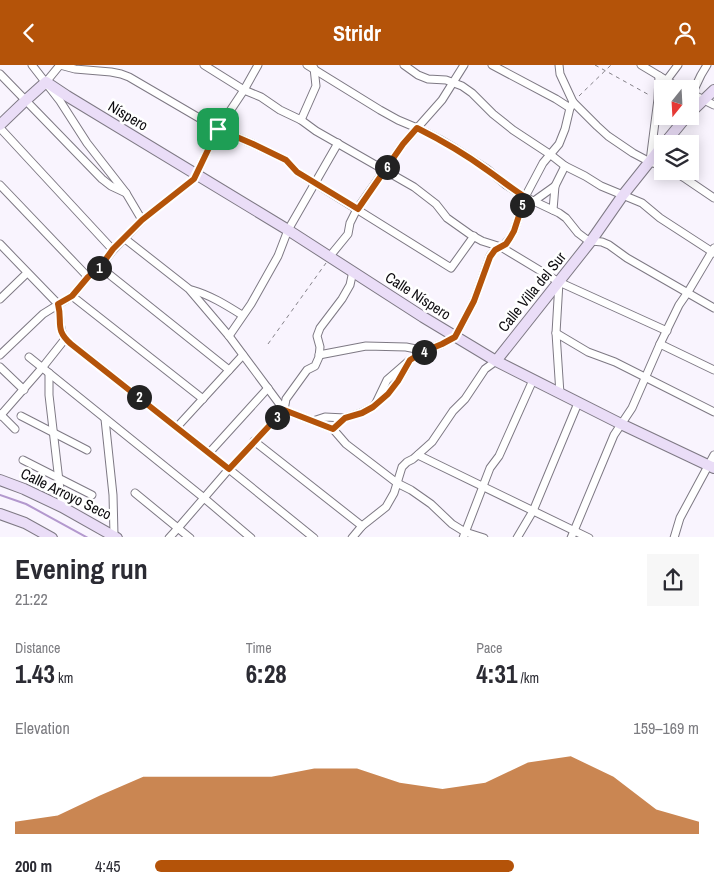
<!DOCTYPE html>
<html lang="en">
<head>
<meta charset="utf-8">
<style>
  :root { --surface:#fff; --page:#f7f7f7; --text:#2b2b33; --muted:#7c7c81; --accent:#b45309 }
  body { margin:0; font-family:"Archivo Narrow",sans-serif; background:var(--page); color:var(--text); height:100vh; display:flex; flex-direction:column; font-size:19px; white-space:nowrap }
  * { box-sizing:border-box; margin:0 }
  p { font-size:16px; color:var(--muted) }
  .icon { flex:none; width:28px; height:28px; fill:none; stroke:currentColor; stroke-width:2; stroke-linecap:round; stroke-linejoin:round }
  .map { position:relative; height:472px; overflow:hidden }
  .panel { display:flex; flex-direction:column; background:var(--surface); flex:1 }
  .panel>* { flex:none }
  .needle { width:32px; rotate:198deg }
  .tools { position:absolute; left:654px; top:15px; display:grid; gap:10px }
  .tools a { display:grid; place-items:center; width:45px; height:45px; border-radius:0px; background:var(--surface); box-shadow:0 2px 12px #0003; font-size:25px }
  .pin { position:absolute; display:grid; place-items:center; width:42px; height:42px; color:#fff; margin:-21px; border-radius:10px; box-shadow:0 2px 8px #0006 }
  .km { position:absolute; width:25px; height:25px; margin:-12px; border-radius:50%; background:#222; color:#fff; font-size:14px; line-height:25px; text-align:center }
  .round { display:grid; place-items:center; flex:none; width:52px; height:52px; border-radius:0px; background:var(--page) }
  .overview { display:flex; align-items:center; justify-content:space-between; height:85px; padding:0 15px }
  h1 { font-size:28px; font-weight:700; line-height:38px }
  .stats { display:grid; grid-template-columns:repeat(3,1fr); gap:8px; height:85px; padding:5px 15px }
  .stats div { display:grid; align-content:center }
  .stats b { font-size:25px; font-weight:700 }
  .stats small { font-size:14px; font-weight:400 }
  .stats p { font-size:14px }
  .chart { height:140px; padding:10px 15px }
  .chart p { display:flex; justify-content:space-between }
  .chart svg { width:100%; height:90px; margin-top:5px; fill:var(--accent); opacity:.7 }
  ul { padding:0 15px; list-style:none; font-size:16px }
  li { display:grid; grid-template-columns:80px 60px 1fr; align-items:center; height:38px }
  li i { height:12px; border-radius:6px; background:var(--accent) }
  header { display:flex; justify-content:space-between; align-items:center; height:65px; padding:0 15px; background:var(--accent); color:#fff; font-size:22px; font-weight:700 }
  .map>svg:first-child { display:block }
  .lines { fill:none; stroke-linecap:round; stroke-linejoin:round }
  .stream { stroke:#b398ce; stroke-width:2 }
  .street-casing { stroke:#7e7984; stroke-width:9 }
  .secondary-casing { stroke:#7e7984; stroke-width:12 }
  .path { stroke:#858289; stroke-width:1; stroke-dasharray:4 4; stroke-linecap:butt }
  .street { stroke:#fff; stroke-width:7 }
  .secondary { stroke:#eaddf7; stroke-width:10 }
  .route-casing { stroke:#fff; stroke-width:10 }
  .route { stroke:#b45309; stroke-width:6 }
  .labels { text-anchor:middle; stroke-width:5; stroke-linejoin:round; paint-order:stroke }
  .street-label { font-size:15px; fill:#0d0b0f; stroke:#fff }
</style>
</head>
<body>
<header><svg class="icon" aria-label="back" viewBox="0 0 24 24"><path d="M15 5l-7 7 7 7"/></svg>Stridr<svg class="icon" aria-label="person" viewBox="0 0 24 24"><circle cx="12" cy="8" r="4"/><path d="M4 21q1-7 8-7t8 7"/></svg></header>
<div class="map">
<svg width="714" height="473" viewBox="0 0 714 473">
  <rect width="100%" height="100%" fill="#f9f4fe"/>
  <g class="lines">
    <polyline class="stream" points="0,430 26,439 88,473"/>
    <g class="street-casing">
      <g id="street">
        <polyline points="32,0 60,36 87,78 126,128 142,155"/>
        <polyline points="60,0 75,4 111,7 121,9 129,12 218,64 253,79 286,95 297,107 451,203 474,171"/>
        <polyline points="204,0 244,25 261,32 280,45 301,55 316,66 414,122 436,139 447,153 471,170 482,176 501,182 559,217 667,266"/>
        <polyline points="307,0 380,45 398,55 417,63 439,74 456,84 487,104 506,120 525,132 559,148 566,153 578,168 586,174 591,176 602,177 609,180 627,193 714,243"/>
        <polyline points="404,0 418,10 428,14 446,15 462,21 472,28 493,49 513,65 551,90 565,101 585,111 601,121 642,138 660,153 714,188"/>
        <polyline points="492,0 556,34 570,43"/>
        <polyline points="559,0 560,9 573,37 597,61 608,71 633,88 650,97 662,101"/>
        <polyline points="641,0 681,24"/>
        <polyline points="0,9 102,114 111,121 126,128"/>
        <polyline points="666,16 678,0"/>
        <polyline points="46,17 60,0"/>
        <polyline points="690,28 714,40"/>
        <polyline points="692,29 701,10 707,0"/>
        <polyline points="301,55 316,21 314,3"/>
        <polyline points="0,63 113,185"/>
        <polyline points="650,96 658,34 659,11"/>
        <polyline points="673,106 686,114 714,133"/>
        <polyline points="0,120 88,212"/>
        <polyline points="534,136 555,121"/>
        <polyline points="553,145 555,121 565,101"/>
        <polyline points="124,173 189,224 229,271 284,345 333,364 346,379 397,418 411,425 431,439 452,459 465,467 484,473"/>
        <polyline points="0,179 58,239"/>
        <polyline points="330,191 348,169 350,158 357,144 403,79 442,35 464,0"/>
        <polyline points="100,202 229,305"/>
        <polyline points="559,217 556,268 560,329"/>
        <path d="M192,225c18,5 34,15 50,25"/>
        <polyline points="72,231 203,334"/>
        <polyline points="0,234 27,208"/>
        <path d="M58,239c3,13 0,24 7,35l144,114 105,85"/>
        <polyline points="556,268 588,287 615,297 714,347"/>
        <polyline points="229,271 251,239 278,191 288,165 338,78"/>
        <polyline points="660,279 714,305"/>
        <polyline points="0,290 43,249 72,231 88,212 100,202 113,185 142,155 194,114 218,64 244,25 258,0"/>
        <polyline points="319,290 366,281 406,282 426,286"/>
        <polyline points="29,292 204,433 251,473"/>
        <polyline points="0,302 24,325"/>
        <polyline points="49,308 49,330 62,442"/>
        <path d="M377,337c14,-10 22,-22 31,-38"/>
        <polyline points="284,345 286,334 307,305 315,301 319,292 320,282 317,271 320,263 342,234 350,220 353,206"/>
        <polyline points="0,349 15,364"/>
        <polyline points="0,351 42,303 65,274"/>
        <polyline points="21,351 87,385"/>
        <polyline points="105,354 113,430 114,470"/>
        <polyline points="313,356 325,352 345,353"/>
        <polyline points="177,362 243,290"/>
        <polyline points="333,364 345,353 361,348 373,342 376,338 387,315 410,295 423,287 442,279 455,272 474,236 490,191 495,185 505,179 510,173 514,166 525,132 543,98 559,79 565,64 570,43 573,37"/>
        <polyline points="254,376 362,461"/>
        <polyline points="209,388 268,323"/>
        <polyline points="418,390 589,473"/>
        <polyline points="23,395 92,430"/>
        <polyline points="135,428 190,473"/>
        <polyline points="169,473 178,463 229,404 284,345"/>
        <polyline points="352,473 362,461 386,442 394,428 402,402 407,397 413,394 432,377 453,346 465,334 485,304 496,296"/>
        <polyline points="463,473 490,403 499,391 533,315"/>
        <polyline points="517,473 533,446 578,338"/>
        <polyline points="571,473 614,370 632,343 660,279 679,240 688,227 714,183"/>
        <polyline points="674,473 680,453 714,390"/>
      </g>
    </g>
    <g class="secondary-casing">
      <g id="secondary">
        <polyline points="690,48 714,25"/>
        <polyline points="0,60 26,35 46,17 67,31 288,165 423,252 496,296 621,359 714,403"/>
        <polyline points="664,79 687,51"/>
        <polyline points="496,296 591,176 623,130 662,81"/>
        <polyline points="0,415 24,424 62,442 117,473"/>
        <polyline points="0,449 25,458 52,473"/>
      </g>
    </g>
    <g class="path">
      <polyline points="595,0 651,31"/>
      <polyline points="579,31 611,0"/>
      <polyline points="268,279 326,198"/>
    </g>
    <use href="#street" class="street"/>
    <use href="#secondary" class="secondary"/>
  </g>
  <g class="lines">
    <g class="route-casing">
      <path id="route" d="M417,63c24,12 48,26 70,42 13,9 25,19 38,27l-11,34 -4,7 -4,6 -11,6 -5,7 -16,44 -19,36 -13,7 -19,8 -13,8 -12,21 -10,13 -15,13 -11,6 -17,5 -12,11 -49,-19 -55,59 -158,-125c-17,-15 -8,-21 -13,-40l14,-8 16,-19 12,-10 13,-18 29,-29 52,-41 24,-50 35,15 33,16 11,12 61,37 45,-65z"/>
    </g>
    <use href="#route" class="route"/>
  </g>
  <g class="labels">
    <g class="street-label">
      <text transform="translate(128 51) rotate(31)" y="5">Níspero</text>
      <text transform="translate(532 227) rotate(-51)" y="5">Calle Villa del Sur</text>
      <text transform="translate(418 231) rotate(33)" y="5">Calle Níspero</text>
      <text transform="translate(66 429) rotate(26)" y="5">Calle Arroyo Seco</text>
    </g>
  </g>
</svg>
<div class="tools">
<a><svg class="needle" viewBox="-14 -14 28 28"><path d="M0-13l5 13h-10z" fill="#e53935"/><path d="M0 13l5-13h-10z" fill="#7c7c81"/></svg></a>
<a><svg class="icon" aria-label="layers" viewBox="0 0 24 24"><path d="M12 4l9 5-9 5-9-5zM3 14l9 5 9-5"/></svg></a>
</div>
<div class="pin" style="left:218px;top:64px;background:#1e9e55"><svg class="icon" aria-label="arrive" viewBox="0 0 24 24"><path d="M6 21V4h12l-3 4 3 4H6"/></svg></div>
<b class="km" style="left:99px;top:203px">1</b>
<b class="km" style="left:139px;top:332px">2</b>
<b class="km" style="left:277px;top:352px">3</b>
<b class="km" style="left:424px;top:287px">4</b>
<b class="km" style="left:522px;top:140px">5</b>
<b class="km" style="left:387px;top:102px">6</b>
</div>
<section class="panel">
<div class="overview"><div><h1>Evening run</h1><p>21:22</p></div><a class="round"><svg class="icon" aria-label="share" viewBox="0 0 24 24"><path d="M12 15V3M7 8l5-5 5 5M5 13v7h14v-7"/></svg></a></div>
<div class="stats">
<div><p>Distance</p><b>1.43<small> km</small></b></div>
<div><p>Time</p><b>6:28</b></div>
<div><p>Pace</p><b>4:31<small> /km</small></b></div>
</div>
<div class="chart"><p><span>Elevation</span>159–169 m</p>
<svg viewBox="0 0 160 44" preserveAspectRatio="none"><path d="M0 44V38L10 35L20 25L30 16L40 16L50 16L60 16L70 12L80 12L90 19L100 22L110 19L120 9L130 6L140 16L150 32L160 38V44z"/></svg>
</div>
<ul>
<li><b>200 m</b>4:45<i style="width:66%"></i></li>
</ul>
</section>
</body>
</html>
